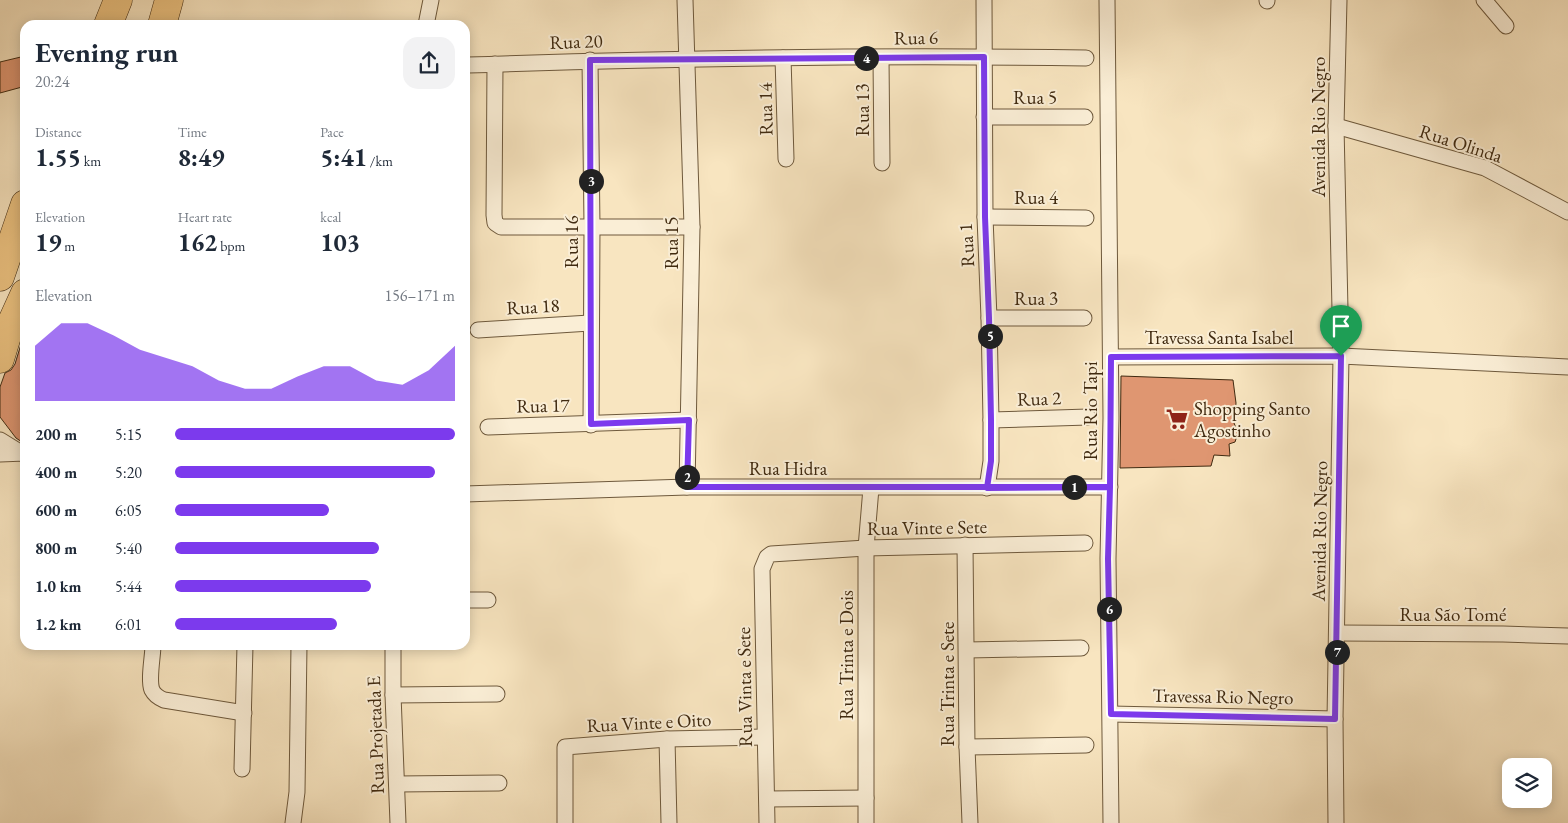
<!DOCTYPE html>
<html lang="en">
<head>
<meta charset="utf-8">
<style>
  :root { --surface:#fff; --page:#f2f2f3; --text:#1f2937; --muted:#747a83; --accent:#7c3aed }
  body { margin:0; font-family:"EB Garamond",serif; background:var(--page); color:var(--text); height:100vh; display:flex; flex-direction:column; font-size:19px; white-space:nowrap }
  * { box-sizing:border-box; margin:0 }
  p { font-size:16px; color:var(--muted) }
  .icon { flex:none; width:28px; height:28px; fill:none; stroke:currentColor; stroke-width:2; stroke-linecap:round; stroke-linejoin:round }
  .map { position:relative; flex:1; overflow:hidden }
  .drawer { position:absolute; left:20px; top:20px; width:450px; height:630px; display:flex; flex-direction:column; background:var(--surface); border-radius:15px; box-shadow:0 2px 12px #0003 }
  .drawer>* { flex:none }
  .fabs { position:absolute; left:1502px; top:758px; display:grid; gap:10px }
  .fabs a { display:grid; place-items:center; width:50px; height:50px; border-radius:10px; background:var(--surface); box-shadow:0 2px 12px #0003; font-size:25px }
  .pin { position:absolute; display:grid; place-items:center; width:42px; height:42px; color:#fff; margin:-51px -21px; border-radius:50% 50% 50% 0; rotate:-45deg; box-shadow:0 0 5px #0007 }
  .pin .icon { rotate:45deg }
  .km { position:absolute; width:25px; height:25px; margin:-12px; border-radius:50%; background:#222; color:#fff; font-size:14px; line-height:25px; text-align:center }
  .round { display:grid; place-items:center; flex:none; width:52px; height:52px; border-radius:15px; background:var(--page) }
  .headline { display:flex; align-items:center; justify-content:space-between; height:85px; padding:0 15px }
  h1 { font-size:28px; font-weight:700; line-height:38px }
  .figures { display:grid; grid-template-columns:repeat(3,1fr); gap:8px; height:85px; padding:5px 15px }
  .figures div { display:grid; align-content:center }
  .figures b { font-size:25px; font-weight:700 }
  .figures small { font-size:14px; font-weight:400 }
  .figures p { font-size:14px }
  .chart { height:140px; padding:10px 15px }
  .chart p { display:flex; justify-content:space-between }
  .chart svg { width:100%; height:90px; margin-top:5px; fill:var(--accent); opacity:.7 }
  ul { padding:0 15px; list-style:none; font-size:16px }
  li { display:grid; grid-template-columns:80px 60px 1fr; align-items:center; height:38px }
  li i { height:12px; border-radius:6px; background:var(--accent) }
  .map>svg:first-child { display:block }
  .building { fill:#df9671; stroke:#402a10 }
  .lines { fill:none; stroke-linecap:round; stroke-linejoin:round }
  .street-casing { stroke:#6e593c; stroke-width:17 }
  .highway-casing { stroke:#402a10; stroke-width:29 }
  .street { stroke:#faeed6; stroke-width:15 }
  .highway { stroke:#ecc280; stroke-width:28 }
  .route-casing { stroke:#fff; stroke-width:10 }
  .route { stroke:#7c3aed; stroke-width:6 }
  .labels { text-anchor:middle; stroke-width:4; stroke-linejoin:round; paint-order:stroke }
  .street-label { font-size:19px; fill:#402a10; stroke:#faeed6 }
  .poi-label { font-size:19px; fill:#402a10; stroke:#faeed6; text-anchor:start }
</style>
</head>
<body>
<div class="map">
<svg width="1568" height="823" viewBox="0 0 1568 823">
  <rect width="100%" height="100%" fill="#f8e5c0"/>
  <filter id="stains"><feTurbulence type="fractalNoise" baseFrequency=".004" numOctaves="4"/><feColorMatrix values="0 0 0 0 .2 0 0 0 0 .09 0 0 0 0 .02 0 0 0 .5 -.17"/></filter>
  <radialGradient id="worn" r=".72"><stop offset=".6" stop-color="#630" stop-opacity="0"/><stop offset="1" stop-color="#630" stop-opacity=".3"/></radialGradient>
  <g class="building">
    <polygon points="25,56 25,79 22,87 0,93 0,62"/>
    <polygon points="25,331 25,444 16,438 0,417 0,387 5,373 11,370 15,364"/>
    <polygon points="1121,376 1233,380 1236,403 1234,423 1238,433 1235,442 1229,444 1230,456 1214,455 1211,466 1120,468"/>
  </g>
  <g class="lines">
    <g class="street-casing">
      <g id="street">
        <polyline points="685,0 692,227 687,487"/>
        <polyline points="984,0 985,217 989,318 991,420 991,461 987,488"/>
        <polyline points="1107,0 1111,418 1108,559 1111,823"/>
        <polyline points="1267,0 1267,1"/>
        <polyline points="1484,0 1506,26"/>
        <polyline points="426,25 431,0"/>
        <polyline points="783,58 786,159"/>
        <polyline points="881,58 882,163"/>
        <polyline points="590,60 592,227 591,425"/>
        <polyline points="495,64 494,215 495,223 501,227 692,227"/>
        <path d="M468,65c206,-7 412,-10 618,-7"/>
        <polyline points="984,117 1085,117"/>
        <polyline points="1336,126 1485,168 1568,212"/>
        <polyline points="985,217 1086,218"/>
        <polyline points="989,318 1084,318"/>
        <polyline points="478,330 590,323"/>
        <polyline points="1111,357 1341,356 1568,367"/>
        <polyline points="991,420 1088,417"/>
        <polyline points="488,427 689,420"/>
        <polyline points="0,440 21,453"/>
        <polyline points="0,454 25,453"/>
        <polyline points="465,494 687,487 1110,487"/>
        <polyline points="965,545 967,747 970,823"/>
        <polyline points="465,600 488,600"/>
        <polyline points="1337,633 1503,634 1568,636"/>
        <path d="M153,645c0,11 -5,35 -1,45 3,6 7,8 12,10l80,13"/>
        <polyline points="393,645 393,695 398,823"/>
        <polyline points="967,650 1081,648"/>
        <polyline points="393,695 497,694"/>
        <polyline points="1111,714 1335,719"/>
        <polyline points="667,739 669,823"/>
        <polyline points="967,747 1086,745"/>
        <polyline points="242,769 245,645"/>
        <polyline points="397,784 499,783"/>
        <polyline points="767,799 866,798"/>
        <polyline points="293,823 297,792 299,645"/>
        <polyline points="565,823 565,747 667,739 764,737"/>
        <polyline points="767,823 762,569 767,557 771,554 866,548 1085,543"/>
        <polyline points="866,823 866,548 871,488"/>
        <polyline points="1336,823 1335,719 1341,356 1336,126 1339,0"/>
      </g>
    </g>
    <g class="highway-casing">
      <g id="highway">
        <polyline points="108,25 118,0"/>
        <polyline points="162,25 169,0"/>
        <polyline points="0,277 25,204"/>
        <polyline points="0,359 10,326 25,293"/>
      </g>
    </g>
    <use href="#street" class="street"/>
    <use href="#highway" class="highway"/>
  </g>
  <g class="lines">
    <g class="route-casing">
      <path id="route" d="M1341,356l-230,1 -1,130h-423l2,-67 -98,4c-1,-121 0,-242 -1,-364l394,-3 1,160 4,101 2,102v41l-4,27 123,-1 -2,72 3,155 224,5 6,-363"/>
    </g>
    <use href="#route" class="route"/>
  </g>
  <defs>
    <g id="supermarket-bare" transform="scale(1.725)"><path d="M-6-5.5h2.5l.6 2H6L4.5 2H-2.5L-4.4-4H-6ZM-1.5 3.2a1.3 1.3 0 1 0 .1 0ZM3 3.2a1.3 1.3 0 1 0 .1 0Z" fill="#8f2418" stroke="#faeed6" stroke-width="2.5" paint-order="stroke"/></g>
  </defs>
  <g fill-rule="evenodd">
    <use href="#supermarket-bare" x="1177" y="419"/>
  </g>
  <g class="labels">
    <g class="street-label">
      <text transform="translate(916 37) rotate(-1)" y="7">Rua 6</text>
      <text transform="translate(576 41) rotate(-2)" y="7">Rua 20</text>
      <text x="1035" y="104">Rua 5</text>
      <text transform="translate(765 109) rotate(-91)" y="7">Rua 14</text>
      <text transform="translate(862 110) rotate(-90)" y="7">Rua 13</text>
      <text transform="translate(1318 127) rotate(-90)" y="7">Avenida Rio Negro</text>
      <text transform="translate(1461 143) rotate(18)" y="7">Rua Olinda</text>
      <text x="1036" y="204">Rua 4</text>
      <text transform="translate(571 242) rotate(-90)" y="7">Rua 16</text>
      <text transform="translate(671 243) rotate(-90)" y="7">Rua 15</text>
      <text transform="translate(966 245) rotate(-93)" y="7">Rua 1</text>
      <text x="1036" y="305">Rua 3</text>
      <text transform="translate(533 306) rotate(-3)" y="7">Rua 18</text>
      <text x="1219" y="344">Travessa Santa Isabel</text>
      <text transform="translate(1039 398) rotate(-2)" y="7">Rua 2</text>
      <text transform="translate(543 405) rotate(-1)" y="7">Rua 17</text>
      <text transform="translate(1090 411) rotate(-90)" y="7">Rua Rio Tapi</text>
      <text x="788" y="475">Rua Hidra</text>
      <text transform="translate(927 527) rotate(-1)" y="7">Rua Vinte e Sete</text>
      <text transform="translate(1319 531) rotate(-89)" y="7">Avenida Rio Negro</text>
      <text x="1453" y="621">Rua São Tomé</text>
      <text transform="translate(846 655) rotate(-90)" y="7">Rua Trinta e Dois</text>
      <text transform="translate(947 684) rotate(-90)" y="7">Rua Trinta e Sete</text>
      <text transform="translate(744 687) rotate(-91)" y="7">Rua Vinta e Sete</text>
      <text transform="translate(1223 696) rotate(1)" y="7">Travessa Rio Negro</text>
      <text transform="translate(649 722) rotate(-3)" y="7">Rua Vinte e Oito</text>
      <text transform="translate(375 735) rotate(-92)" y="7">Rua Projetada E</text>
    </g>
    <g class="poi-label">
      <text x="1194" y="415">Shopping Santo<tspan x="1194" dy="22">Agostinho</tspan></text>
    </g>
  </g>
  <rect width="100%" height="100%" filter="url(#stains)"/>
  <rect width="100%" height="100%" fill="url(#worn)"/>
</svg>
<div class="fabs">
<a><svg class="icon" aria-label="layers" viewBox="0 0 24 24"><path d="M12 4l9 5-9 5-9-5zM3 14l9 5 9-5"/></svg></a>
</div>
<div class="pin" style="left:1341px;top:356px;background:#1e9e55"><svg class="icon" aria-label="arrive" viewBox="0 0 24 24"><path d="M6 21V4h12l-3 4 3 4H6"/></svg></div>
<b class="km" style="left:1074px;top:487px">1</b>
<b class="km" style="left:687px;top:477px">2</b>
<b class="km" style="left:591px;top:181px">3</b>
<b class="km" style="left:866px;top:58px">4</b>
<b class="km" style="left:990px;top:336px">5</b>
<b class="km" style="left:1109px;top:609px">6</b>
<b class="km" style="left:1337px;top:652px">7</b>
<section class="drawer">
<div class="headline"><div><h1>Evening run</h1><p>20:24</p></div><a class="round"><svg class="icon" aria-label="share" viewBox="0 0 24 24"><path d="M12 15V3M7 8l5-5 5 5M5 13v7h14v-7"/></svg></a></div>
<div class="figures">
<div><p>Distance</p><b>1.55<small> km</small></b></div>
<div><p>Time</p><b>8:49</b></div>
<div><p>Pace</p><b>5:41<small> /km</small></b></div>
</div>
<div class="figures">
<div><p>Elevation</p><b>19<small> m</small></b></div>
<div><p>Heart rate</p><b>162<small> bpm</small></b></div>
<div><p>kcal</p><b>103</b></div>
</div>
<div class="chart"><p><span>Elevation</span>156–171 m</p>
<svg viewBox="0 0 160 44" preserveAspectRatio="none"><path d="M0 44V17L10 6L20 6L30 12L40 19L50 23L60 27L70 34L80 38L90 38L100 32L110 27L120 27L130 34L140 36L150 29L160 17V44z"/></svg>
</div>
<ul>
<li><b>200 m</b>5:15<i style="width:100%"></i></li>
<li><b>400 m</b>5:20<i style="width:93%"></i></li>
<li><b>600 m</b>6:05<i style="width:55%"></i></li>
<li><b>800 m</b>5:40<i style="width:73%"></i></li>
<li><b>1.0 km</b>5:44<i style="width:70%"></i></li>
<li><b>1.2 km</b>6:01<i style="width:58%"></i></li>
</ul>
</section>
</div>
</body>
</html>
